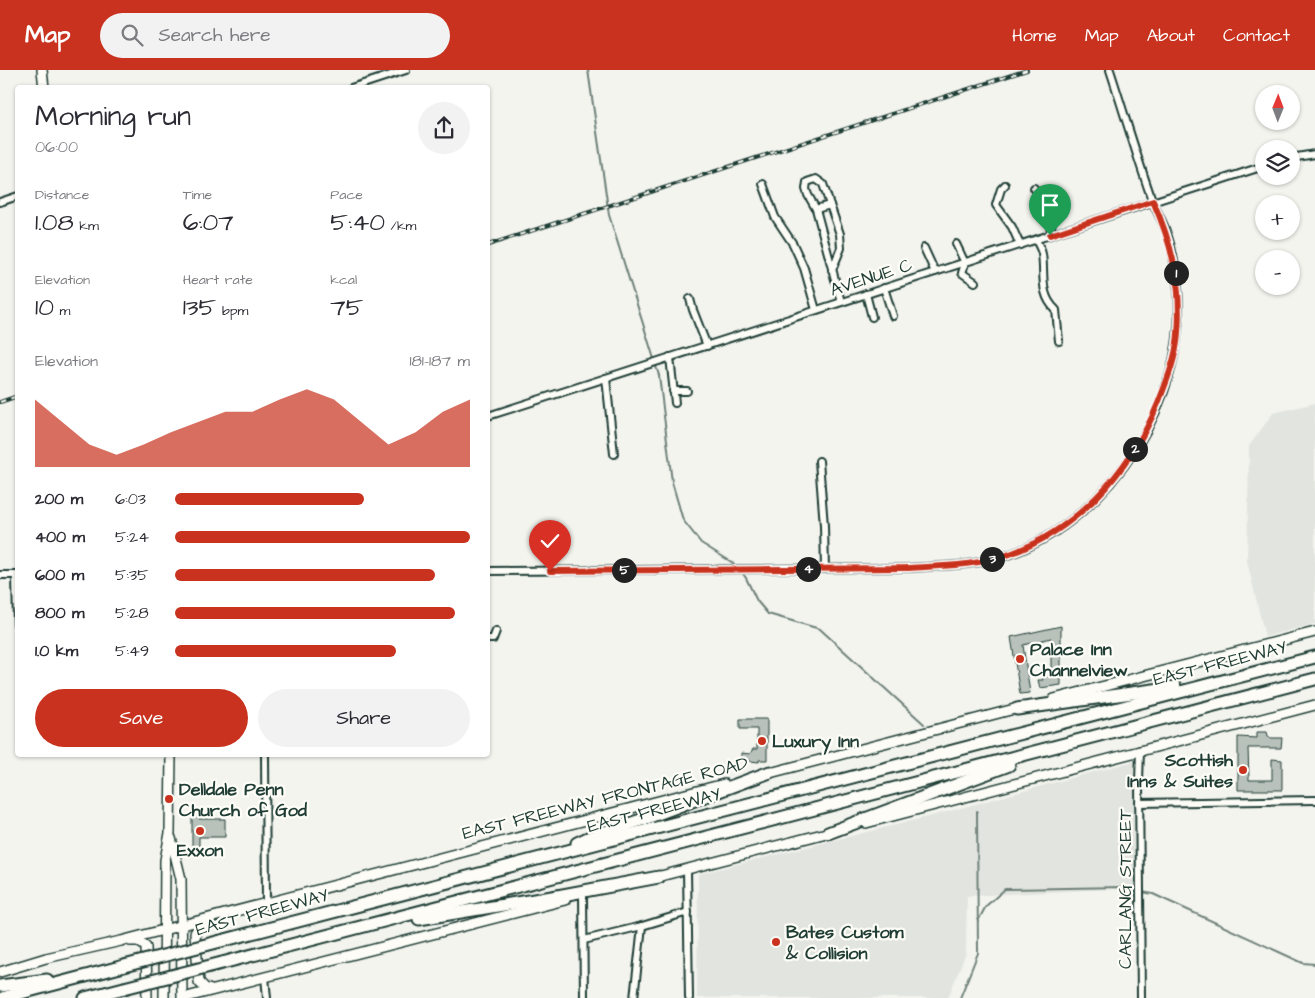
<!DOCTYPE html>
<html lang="en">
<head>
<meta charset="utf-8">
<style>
  :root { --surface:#fff; --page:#f2f2f3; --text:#2b2b33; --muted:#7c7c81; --accent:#c8321e }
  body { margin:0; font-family:"Architects Daughter",sans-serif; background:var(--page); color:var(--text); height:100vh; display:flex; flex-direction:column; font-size:19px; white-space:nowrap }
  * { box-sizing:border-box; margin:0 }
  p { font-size:16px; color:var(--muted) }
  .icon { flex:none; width:28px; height:28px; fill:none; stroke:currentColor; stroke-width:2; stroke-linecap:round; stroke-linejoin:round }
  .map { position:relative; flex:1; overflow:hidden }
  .sheet { position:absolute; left:15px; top:15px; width:475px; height:672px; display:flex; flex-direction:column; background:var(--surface); border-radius:5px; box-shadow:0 1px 4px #0004 }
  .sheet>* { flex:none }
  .needle { width:32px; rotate:1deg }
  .controls { position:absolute; left:1255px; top:15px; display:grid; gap:10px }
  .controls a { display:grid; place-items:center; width:45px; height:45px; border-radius:50%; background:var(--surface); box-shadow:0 1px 4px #0004; font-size:25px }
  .pin { position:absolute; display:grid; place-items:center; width:42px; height:42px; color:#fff; margin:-51px -21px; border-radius:50% 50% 50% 0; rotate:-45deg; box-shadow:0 0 5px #0007 }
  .pin .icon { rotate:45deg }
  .km { position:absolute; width:25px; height:25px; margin:-12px; border-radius:50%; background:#222; color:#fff; font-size:14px; line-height:25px; text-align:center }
  .round { display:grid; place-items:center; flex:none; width:52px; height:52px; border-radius:26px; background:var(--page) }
  .summary { display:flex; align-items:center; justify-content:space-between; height:85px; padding:0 20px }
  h1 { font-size:28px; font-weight:600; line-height:38px }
  .metrics { display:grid; grid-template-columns:repeat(3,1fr); gap:8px; height:85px; padding:5px 20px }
  .metrics div { display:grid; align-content:center }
  .metrics b { font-size:25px; font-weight:600 }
  .metrics small { font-size:14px; font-weight:400 }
  .metrics p { font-size:14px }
  .chart { height:140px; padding:10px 20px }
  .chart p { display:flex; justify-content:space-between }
  .chart svg { width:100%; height:90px; margin-top:5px; fill:var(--accent); opacity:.7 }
  .action { display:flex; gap:10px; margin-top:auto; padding:10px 20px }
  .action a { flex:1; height:58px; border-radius:30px; background:var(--accent); color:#fff; font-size:20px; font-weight:600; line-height:58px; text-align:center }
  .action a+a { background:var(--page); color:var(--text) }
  ul { padding:0 20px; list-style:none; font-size:16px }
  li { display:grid; grid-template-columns:80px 60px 1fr; align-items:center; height:38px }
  li i { height:12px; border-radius:6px; background:var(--accent) }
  header { display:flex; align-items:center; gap:30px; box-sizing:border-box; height:70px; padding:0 25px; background:var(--accent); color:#fff }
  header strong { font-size:24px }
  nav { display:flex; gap:28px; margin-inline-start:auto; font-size:18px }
  .search { width:350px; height:45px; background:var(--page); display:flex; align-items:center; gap:12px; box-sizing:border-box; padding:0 18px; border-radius:28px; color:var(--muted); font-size:19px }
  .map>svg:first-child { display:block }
  .built { fill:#e2e5df }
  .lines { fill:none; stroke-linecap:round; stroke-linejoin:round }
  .stream { stroke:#6e8179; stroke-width:2 }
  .building { fill:#b9c1bb; stroke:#1f3d34 }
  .street-casing { stroke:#1f3d34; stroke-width:10 }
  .secondary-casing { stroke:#1f3d34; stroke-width:12 }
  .highway-casing { stroke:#1f3d34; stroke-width:15 }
  .street { stroke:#fdfcf7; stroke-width:6 }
  .secondary { stroke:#fdfcf7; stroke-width:9 }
  .highway { stroke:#fdfcf7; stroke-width:11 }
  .rail-casing { stroke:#1f3d34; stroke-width:4 }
  .rail { stroke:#fdfcf7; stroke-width:2; stroke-dasharray:5.5; stroke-linecap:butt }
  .highway-bridge-casing { stroke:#1f3d34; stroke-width:15; stroke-linecap:butt }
  .highway-bridge { stroke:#fdfcf7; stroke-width:11 }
  .route-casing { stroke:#fff; stroke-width:10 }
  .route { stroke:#c8321e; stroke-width:6 }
  .poi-dot { fill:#c8321e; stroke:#fdfcf7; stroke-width:2 }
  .labels { text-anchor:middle; stroke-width:4.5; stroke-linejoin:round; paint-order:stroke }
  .street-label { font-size:18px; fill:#1f3d34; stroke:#fdfcf7 }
  .poi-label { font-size:18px; font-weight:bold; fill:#1f3d34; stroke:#fdfcf7; text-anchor:start }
</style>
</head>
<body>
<header>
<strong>Map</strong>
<div class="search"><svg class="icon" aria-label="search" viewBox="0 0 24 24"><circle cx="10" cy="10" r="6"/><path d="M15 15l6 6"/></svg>Search here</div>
<nav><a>Home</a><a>Map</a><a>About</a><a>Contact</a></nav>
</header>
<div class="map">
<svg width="1315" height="928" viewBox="0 0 1315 928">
  <rect width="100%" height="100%" fill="#f4f4ef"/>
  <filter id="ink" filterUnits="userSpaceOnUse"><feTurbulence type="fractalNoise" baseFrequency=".02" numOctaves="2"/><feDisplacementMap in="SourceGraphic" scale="10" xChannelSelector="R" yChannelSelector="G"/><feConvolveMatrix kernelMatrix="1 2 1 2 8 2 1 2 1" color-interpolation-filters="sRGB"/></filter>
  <g filter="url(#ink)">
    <g class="built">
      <polygon points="1315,333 1315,554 1265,567 1247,491 1249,376 1273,343"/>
      <polygon points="1134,691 1135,818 967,826 966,883 948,928 697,928 698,804 931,746"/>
    </g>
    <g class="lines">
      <g class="stream">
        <polyline points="588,0 609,145 654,289"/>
        <polyline points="655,294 659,305 672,412 683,450 701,473 733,493 737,498"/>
        <polyline points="741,501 746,508 757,531 768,544 820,559 924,654"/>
        <polyline points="1142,822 1153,824 1303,893 1315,894"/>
        <polyline points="978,851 986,836 1005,819 1123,817 1137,820"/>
        <polyline points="960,928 978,883 977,741"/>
      </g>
    </g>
    <g class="building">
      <polygon points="1061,556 1061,615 1040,618 1038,610 1043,610 1042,606 1051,604 1051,568 1023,575 1030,623 1020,624 1011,567"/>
      <polygon points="740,649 767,649 767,690 759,690 759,692 741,690 741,683 750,684 753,679 757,679 757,659 740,659"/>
      <polygon points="1257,662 1267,662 1268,666 1271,668 1282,668 1281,678 1248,678 1249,710 1272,710 1272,689 1282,690 1282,720 1238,720 1238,667 1257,668"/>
      <polygon points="192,742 199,743 199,749 225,749 225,767 199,767 199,776 192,776"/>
    </g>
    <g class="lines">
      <g class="street-casing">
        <g id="street">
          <polyline points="351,18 406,0"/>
          <polyline points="1291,88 1315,84"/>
          <polyline points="763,114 775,147 793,174 804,198 816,240"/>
          <polyline points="1005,115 1001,119 996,135 1012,157 1020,175"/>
          <polyline points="1034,118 1053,142 1050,165"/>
          <polyline points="0,132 18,126"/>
          <polyline points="816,139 808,125 806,119 807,112 816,109 823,114 830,135"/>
          <path d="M1036,170c2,4 5,9 6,14 3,20 -3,41 14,56l3,31"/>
          <polyline points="956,174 965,193 962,203 975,212"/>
          <polyline points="924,178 935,202"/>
          <polyline points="832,200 841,178 840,164 830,135 816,139 841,232"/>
          <polyline points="884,218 893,246"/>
          <polyline points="866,224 872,247"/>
          <polyline points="690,229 693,240 707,276"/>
          <polyline points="670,287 675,333"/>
          <polyline points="606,308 614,384"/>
          <polyline points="673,321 687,321"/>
          <polyline points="488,346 1264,96"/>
          <polyline points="819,391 824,456 825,499"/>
          <path d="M488,501l418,-3c35,-2 72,-2 105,-14 101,-37 177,-156 167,-264 -2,-20 -5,-41 -12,-59 -4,-11 -10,-21 -14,-31 -15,-43 -28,-87 -42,-130"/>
          <polyline points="0,505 18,505"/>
          <polyline points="16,505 17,554"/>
          <polyline points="488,569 493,569 496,561"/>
          <polyline points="1140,680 1139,712 1141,928"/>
          <polyline points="265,685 266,833"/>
          <polyline points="1139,733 1315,730"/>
          <polyline points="687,800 689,928"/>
          <polyline points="583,825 584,928"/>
          <polyline points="584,870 642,856 688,842"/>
          <polyline points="265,907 267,928"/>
          <polyline points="634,928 642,856"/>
        </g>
      </g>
      <g class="secondary-casing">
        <g id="secondary">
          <polyline points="42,0 44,18"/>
          <polyline points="1054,629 1315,562"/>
          <polyline points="766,704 1022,637"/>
          <polyline points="866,753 1315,635"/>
          <polyline points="171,768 181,809 182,928"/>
          <polyline points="653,808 834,761"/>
          <polyline points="209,852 199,857 195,863 199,912 205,918 211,920"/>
          <polyline points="130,871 138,871 146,877 147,928"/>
          <polyline points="0,902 46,888 121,871 724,714"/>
          <polyline points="164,928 165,790 170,763 171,685"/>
          <polyline points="183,928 565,830"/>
        </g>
      </g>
      <g class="highway-casing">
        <g id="highway">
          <polyline points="1017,639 1175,617"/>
          <polyline points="828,763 1009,695"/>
          <polyline points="577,773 590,767 641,750 770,702"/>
          <polyline points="419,849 552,827 659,807"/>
          <polyline points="221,871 1315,587"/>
          <polyline points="222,893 1315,609"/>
          <polyline points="0,916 47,910"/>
          <polyline points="2,928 124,896"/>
          <polyline points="85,928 124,918"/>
        </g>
      </g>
      <use href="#street" class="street"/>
      <use href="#secondary" class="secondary"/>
      <use href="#highway" class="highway"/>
      <g class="rail-casing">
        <g id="rail">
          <polyline points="488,175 1027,0"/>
          <polyline points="0,332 18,326"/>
        </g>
      </g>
      <use href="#rail" class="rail"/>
      <g class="highway-bridge-casing">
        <g id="highway-bridge">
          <polyline points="124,896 221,871"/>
          <polyline points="124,918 222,893"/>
        </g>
      </g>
      <use href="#highway-bridge" class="highway-bridge"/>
    </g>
  </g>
  <g class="lines" filter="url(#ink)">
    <g class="route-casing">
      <path id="route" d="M550,501l356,-3c34,-2 72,-2 104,-14 75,-28 128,-93 154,-166 7,-18 13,-37 14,-55 4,-48 -6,-89 -25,-132l-103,34"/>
    </g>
    <use href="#route" class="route"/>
  </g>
  <g class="poi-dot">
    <circle cx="1020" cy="589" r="5"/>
    <circle cx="762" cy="671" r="5"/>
    <circle cx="1243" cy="700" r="5"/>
    <circle cx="169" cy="729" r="5"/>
    <circle cx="200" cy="761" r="5"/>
    <circle cx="776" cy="872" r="5"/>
  </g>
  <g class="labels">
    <g class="street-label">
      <text transform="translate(871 207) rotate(-18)" y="6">AVENUE C</text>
      <text transform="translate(1220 593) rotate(-14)" y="6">EAST FREEWAY</text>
      <text transform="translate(605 728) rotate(-14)" y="6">EAST FREEWAY FRONTAGE ROAD</text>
      <text transform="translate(654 740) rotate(-14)" y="6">EAST FREEWAY</text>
      <text transform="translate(1125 819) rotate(-90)" y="6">CARLANG STREET</text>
      <text transform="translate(262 842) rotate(-15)" y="6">EAST FREEWAY</text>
    </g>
    <g class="poi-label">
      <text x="1030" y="585">Palace Inn<tspan x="1030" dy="21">Channelview</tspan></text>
      <text x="772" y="677">Luxury Inn</text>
      <text x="1233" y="696" text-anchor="end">Scottish<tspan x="1233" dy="21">Inns &amp; Suites</tspan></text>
      <text x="179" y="725">Delldale Penn<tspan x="179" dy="21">Church of God</tspan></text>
      <text x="200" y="786" text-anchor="middle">Exxon</text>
      <text x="786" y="868">Bates Custom<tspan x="786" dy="21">&amp; Collision</tspan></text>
    </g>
  </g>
</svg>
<div class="controls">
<a><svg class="needle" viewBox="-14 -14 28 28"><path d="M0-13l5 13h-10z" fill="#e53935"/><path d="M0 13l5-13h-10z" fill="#7c7c81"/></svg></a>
<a><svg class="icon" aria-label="layers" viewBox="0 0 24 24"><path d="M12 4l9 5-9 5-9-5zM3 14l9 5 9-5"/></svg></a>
<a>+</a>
<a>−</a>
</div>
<div class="pin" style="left:1050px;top:165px;background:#1e9e55"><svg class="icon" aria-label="arrive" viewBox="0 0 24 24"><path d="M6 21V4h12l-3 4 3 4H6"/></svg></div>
<div class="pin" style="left:550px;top:501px;background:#d93025"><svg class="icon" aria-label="check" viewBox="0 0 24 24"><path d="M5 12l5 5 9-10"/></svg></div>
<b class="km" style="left:1176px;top:203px">1</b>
<b class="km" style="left:1135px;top:379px">2</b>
<b class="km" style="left:992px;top:489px">3</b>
<b class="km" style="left:808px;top:499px">4</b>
<b class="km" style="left:624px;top:500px">5</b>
<section class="sheet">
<div class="summary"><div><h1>Morning run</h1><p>06:00</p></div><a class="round"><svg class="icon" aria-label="share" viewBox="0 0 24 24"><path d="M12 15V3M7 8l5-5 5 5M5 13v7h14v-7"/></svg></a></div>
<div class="metrics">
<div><p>Distance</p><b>1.08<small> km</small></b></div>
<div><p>Time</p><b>6:07</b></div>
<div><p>Pace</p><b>5:40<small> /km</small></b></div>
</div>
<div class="metrics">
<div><p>Elevation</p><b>10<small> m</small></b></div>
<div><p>Heart rate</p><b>135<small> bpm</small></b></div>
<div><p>kcal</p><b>75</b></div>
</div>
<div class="chart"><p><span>Elevation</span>181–187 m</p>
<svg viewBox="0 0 160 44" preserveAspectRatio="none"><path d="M0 44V11L10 22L20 33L30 38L40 33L50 27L60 22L70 17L80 17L90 11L100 6L110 11L120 22L130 33L140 27L150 17L160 11V44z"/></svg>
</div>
<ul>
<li><b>200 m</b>6:03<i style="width:64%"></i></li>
<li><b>400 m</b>5:24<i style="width:100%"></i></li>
<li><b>600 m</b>5:35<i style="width:88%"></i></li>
<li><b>800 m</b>5:28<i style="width:95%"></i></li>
<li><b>1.0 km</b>5:49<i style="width:75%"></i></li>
</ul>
<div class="action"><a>Save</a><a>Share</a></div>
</section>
</div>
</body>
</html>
